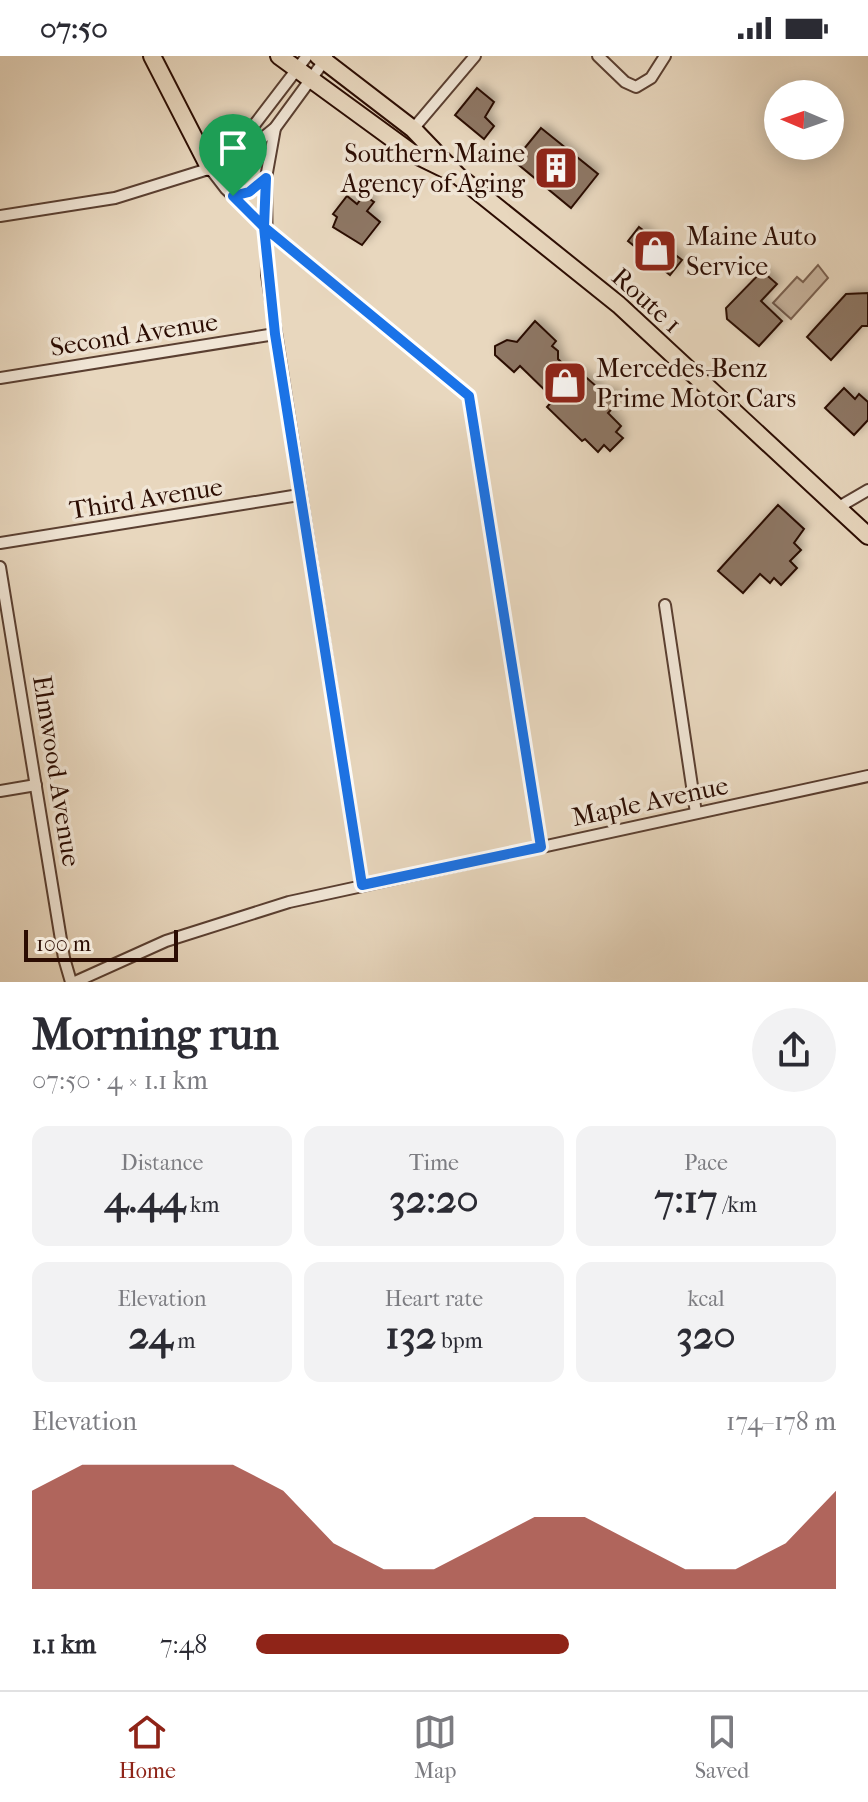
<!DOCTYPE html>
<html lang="en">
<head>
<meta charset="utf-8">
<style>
  :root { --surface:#fff; --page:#f2f2f3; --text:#2b2b33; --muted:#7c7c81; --line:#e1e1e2; --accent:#8f2418 }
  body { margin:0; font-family:"IM FELL French Canon",serif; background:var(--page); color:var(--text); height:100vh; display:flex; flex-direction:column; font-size:30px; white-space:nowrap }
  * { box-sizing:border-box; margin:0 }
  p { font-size:26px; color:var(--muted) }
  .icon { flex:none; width:44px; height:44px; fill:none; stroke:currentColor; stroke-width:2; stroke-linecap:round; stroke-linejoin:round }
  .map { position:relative; height:926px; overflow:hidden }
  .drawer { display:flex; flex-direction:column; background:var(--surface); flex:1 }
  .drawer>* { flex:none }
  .needle { width:52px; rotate:272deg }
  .tools { position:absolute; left:764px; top:24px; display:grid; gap:16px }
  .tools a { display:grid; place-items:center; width:80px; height:80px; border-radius:50%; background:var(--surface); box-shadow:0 4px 20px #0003; font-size:40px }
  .scale { position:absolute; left:24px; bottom:20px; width:154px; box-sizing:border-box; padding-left:8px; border:4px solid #2b0c02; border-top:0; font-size:22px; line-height:28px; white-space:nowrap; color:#2b0c02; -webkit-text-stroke:6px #f0e5d5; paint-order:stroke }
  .pin { position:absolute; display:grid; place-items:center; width:68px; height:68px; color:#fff; margin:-82px -34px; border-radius:50% 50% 50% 0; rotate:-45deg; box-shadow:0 0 8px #0007 }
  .pin .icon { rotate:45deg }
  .round { display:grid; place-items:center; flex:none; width:84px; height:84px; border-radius:42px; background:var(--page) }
  .summary { display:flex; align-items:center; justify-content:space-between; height:136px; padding:0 32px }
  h1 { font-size:44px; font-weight:700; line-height:60px }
  .stats { display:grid; grid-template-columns:repeat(3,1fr); gap:12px; height:136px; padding:8px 32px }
  .stats div { display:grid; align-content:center; border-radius:16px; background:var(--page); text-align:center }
  .stats b { font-size:40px; font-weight:700 }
  .stats small { font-size:22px; font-weight:400 }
  .stats p { font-size:22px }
  .chart { height:224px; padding:16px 32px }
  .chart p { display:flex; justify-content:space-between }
  .chart svg { width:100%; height:144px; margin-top:8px; fill:var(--accent); opacity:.7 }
  ul { padding:0 32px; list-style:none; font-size:26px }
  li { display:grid; grid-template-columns:128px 96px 1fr; align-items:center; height:60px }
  li i { height:20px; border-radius:10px; background:var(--accent) }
  .status { display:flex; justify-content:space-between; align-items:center; height:56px; padding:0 40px; background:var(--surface); direction:ltr }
  .status svg { height:22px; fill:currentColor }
  .dock { display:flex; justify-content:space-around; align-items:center; height:112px; border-top:2px solid var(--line); background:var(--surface); font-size:22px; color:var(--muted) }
  .dock a { display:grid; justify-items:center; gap:4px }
  .dock .current { color:var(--accent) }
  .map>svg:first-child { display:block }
  .green { fill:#c8b49e; stroke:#7a6050; stroke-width:2 }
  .building { fill:#8d7664; stroke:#2b0c02; stroke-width:2; filter:url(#shadow) }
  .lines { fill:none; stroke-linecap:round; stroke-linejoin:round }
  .minor-casing { stroke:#5a3f31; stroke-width:14 }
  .primary-casing { stroke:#2b0c02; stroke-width:20 }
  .minor { stroke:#f0e5d5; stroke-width:10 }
  .primary { stroke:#e8d7be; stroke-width:16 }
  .route-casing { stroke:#fff; stroke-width:16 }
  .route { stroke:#1a73e8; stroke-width:10 }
  .labels { text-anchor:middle; stroke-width:7; stroke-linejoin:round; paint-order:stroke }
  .poi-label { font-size:26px; fill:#2b0c02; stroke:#f0e5d5; text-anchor:start }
  .street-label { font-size:26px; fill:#2b0c02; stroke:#f0e5d5 }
</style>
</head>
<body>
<div class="status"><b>07:50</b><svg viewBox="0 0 49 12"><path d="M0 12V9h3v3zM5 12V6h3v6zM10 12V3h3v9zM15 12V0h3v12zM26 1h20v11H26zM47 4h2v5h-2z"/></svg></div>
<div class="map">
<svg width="868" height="926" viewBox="0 0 868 926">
  <defs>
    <filter id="shadow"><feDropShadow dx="4" dy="-4" stdDeviation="4" flood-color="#0004"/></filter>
  </defs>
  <rect width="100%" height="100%" fill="#e8d7be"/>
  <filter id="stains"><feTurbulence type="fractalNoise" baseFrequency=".0025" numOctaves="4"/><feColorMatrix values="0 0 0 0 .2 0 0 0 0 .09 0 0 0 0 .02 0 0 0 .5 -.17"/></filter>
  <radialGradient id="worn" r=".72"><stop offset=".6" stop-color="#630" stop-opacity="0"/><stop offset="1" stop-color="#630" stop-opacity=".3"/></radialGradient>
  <polygon class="green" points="818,209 828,222 791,263 773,247 797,221 803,226"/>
  <g class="building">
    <polygon points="477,32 494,46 485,61 494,70 484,83 455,59"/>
    <polygon points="541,72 598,118 571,152 514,105"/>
    <polygon points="364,139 374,146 367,155 380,166 362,189 333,171 337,161 333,158 347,140 357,148"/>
    <polygon points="639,171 682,204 670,219 628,185"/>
    <polygon points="762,215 777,228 761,245 782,265 759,290 727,263 726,252"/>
    <polygon points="868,237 868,270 862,270 831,304 807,281 846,238"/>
    <polygon points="535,265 556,285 552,290 558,295 558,303 575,319 579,315 606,339 610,335 620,344 608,357 621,370 616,376 623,382 610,395 604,389 598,396 585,383 582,385 547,351 554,343 520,310 514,316 495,299 495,290 507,284 517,286"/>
    <polygon points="844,332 855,343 859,338 868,346 868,364 854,379 825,352"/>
    <polygon points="778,449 804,473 794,487 801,494 790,505 797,512 781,529 774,522 770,527 760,518 743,537 718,515"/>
  </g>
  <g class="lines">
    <g class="minor-casing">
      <g id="minor">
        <polyline points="598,0 625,26 636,31 651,22 665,0"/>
        <polyline points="275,72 266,122 267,219 362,829"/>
        <polyline points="413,73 475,0"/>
        <polyline points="209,111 226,133 279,184 469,340 541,791"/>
        <polyline points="209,111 255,68 307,0"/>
        <polyline points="233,140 249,136 266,122"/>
        <polyline points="0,160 115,142 234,105 275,72 327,1"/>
        <polyline points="0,322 275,278"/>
        <polyline points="837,452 868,434"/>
        <polyline points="0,487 299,439"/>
        <polyline points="0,511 64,902 71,926"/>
        <polyline points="665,549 696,757"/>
        <polyline points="0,735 36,729"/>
        <polyline points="75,926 166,885 289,846 868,720"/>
      </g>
    </g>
    <g class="primary-casing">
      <g id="primary">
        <polyline points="152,0 209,111"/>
        <polyline points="279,0 412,97 455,118"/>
        <polyline points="318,0 413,73 457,119 619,249 868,480"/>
      </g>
    </g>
    <use href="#minor" class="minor"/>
    <use href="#primary" class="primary"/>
  </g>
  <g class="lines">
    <g class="route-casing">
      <polyline id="route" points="233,140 264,171 275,278 362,829 541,791 469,340 264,171 266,122 249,136 233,140"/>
    </g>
    <use href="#route" class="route"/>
  </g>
  <defs>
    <g id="building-square" transform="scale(2.3)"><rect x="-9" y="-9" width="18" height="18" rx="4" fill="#8f2418" stroke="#f0e5d5"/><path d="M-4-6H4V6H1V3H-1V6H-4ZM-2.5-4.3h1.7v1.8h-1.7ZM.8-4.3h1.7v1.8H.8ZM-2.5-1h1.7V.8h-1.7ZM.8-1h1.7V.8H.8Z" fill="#fff"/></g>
    <g id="shop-square" transform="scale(2.3)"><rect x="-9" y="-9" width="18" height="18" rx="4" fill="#8f2418" stroke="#f0e5d5"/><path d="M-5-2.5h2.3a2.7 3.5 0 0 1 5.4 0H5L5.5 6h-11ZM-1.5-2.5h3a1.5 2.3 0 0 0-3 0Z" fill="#fff"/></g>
  </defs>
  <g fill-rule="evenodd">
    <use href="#building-square" x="556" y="112"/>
    <use href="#shop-square" x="655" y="195"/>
    <use href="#shop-square" x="565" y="327"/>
  </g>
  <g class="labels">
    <g class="poi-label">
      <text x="525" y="106" text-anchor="end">Southern Maine<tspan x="525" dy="30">Agency of Aging</tspan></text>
      <text x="686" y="189">Maine Auto<tspan x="686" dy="30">Service</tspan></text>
      <text x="596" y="321">Mercedes-Benz<tspan x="596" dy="30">Prime Motor Cars</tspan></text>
    </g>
    <g class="street-label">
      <text transform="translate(647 244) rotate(42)" y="9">Route 1</text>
      <text transform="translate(134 278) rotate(-9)" y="9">Second Avenue</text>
      <text transform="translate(146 442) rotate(-9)" y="9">Third Avenue</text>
      <text transform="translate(57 715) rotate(81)" y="9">Elmwood Avenue</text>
      <text transform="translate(650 745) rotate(-12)" y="9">Maple Avenue</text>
    </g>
  </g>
  <rect width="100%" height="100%" filter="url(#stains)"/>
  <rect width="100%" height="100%" fill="url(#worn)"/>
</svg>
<div class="tools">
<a><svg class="needle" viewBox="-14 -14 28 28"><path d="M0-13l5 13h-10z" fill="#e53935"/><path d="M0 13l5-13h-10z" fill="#7c7c81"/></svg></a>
</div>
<div class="scale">100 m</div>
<div class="pin" style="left:233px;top:140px;background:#1e9e55"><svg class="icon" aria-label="arrive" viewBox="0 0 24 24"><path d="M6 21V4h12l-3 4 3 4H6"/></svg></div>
</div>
<section class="drawer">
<div class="summary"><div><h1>Morning run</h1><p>07:50 · 4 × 1.1 km</p></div><a class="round"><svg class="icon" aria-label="share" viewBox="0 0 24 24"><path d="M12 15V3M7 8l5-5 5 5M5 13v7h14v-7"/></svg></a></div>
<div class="stats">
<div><p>Distance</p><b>4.44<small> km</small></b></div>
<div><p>Time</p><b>32:20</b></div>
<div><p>Pace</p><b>7:17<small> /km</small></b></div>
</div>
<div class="stats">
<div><p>Elevation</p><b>24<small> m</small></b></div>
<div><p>Heart rate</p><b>132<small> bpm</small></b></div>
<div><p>kcal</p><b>320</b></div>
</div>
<div class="chart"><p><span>Elevation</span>174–178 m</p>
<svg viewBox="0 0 160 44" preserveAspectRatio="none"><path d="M0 44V14L10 6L20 6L30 6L40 6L50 14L60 30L70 38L80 38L90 30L100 22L110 22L120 30L130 38L140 38L150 30L160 14V44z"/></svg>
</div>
<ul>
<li><b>1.1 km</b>7:48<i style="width:54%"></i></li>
</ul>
</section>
<nav class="dock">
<a class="current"><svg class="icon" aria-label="home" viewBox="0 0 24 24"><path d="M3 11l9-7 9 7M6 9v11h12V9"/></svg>Home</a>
<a><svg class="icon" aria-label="map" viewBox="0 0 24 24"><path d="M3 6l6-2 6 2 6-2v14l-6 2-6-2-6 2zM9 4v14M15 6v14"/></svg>Map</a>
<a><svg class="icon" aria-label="saved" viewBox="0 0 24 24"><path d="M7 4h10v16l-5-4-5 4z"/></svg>Saved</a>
</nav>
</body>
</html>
